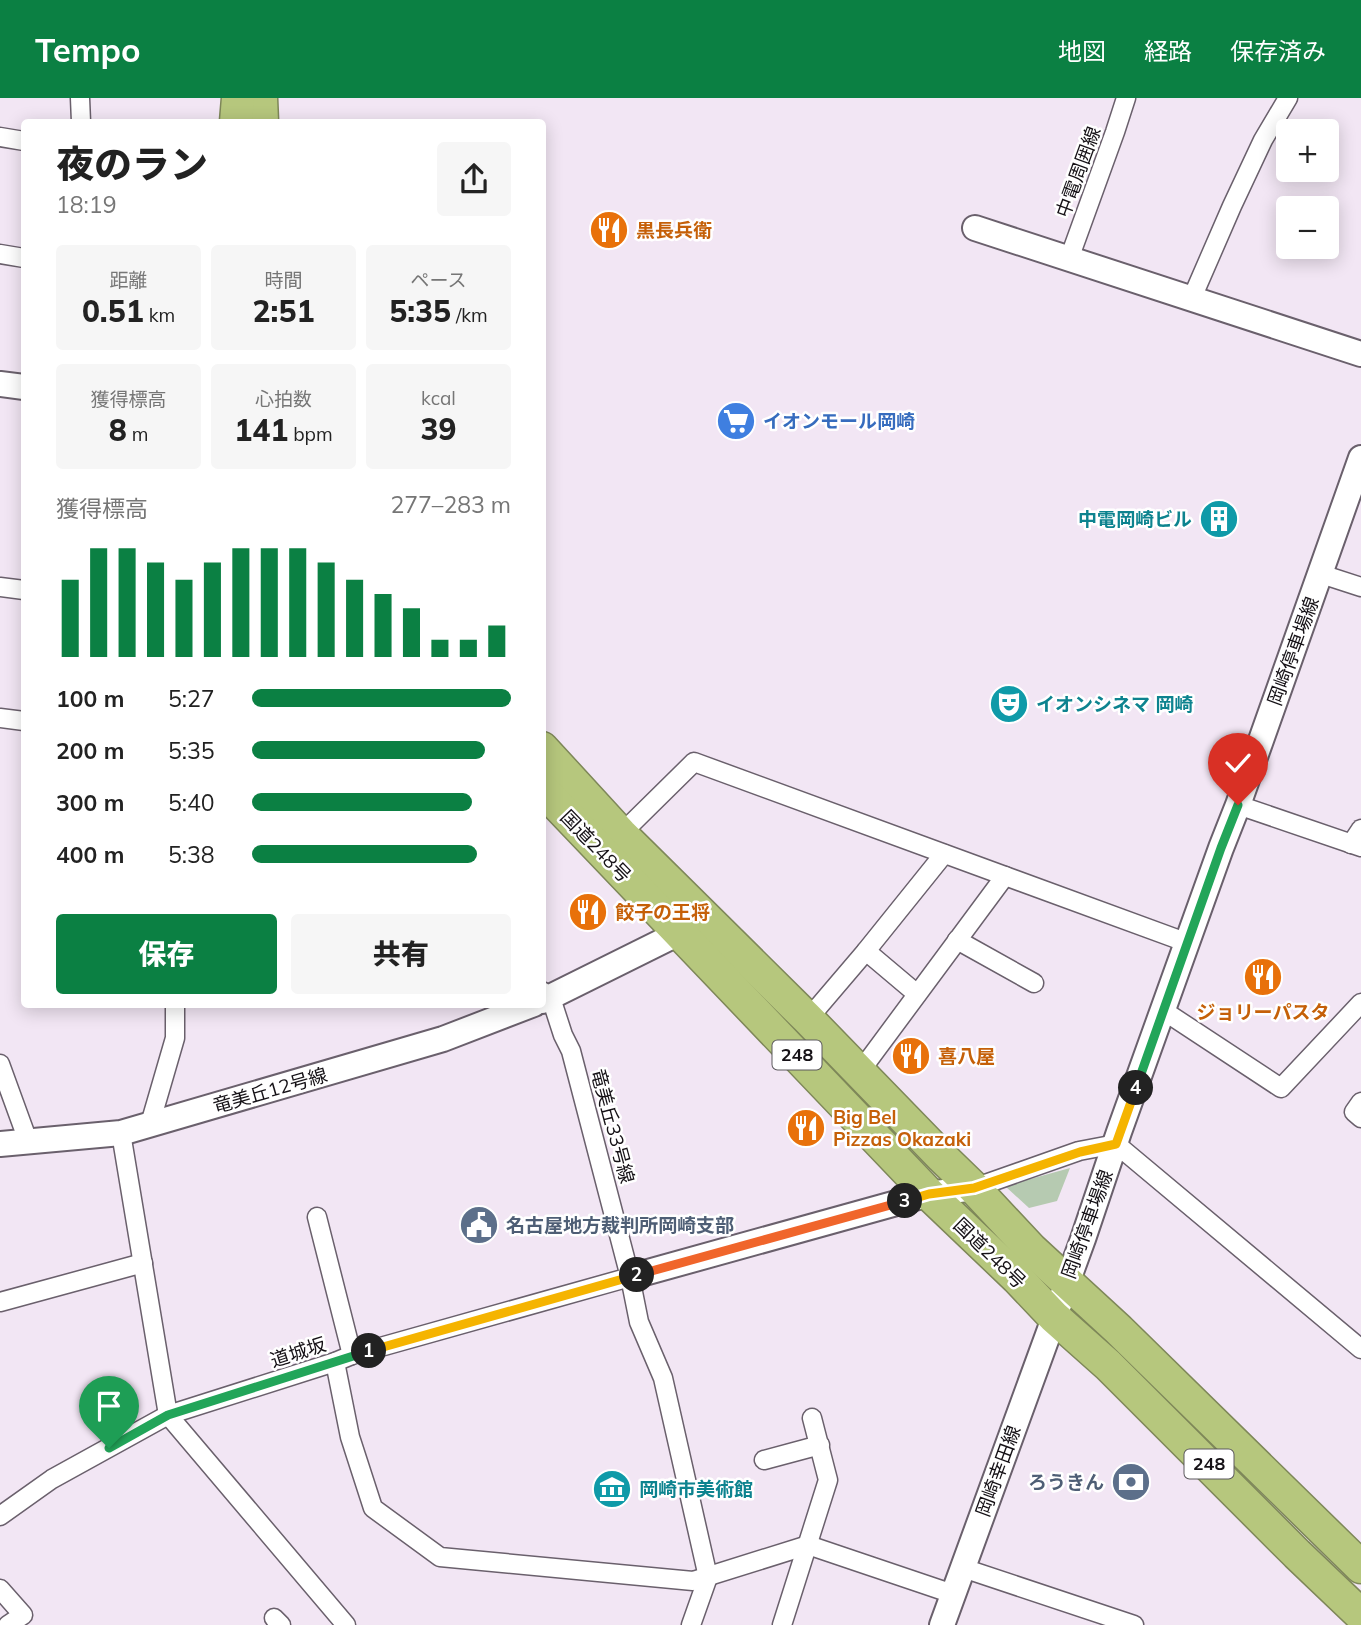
<!DOCTYPE html>
<html lang="ja">
<head>
<meta charset="utf-8">
<style>
  :root { --surface:#fff; --page:#f6f6f6; --text:#222; --muted:#767676; --accent:#0b8043 }
  body { margin:0; font-family:Mulish,"Noto Sans JP",sans-serif; background:var(--page); color:var(--text); height:100vh; display:flex; flex-direction:column; font-size:26px; white-space:nowrap }
  * { box-sizing:border-box; margin:0 }
  p { font-size:23px; color:var(--muted) }
  .icon { flex:none; width:38px; height:38px; fill:none; stroke:currentColor; stroke-width:2; stroke-linecap:round; stroke-linejoin:round }
  .map { position:relative; flex:1; overflow:hidden }
  .details { position:absolute; left:21px; top:21px; width:525px; height:889px; display:flex; flex-direction:column; background:var(--surface); border-radius:7px; box-shadow:0 4px 18px #0003 }
  .details>* { flex:none }
  .buttons { position:absolute; left:1276px; top:21px; display:grid; gap:14px }
  .buttons a { display:grid; place-items:center; width:63px; height:63px; border-radius:7px; background:var(--surface); box-shadow:0 4px 18px #0003; font-size:35px }
  .pin { position:absolute; display:grid; place-items:center; width:60px; height:60px; color:#fff; margin:-72px -30px; border-radius:50% 50% 50% 0; rotate:-45deg; box-shadow:0 0 7px #0007 }
  .pin .icon { rotate:45deg }
  .km { position:absolute; width:35px; height:35px; margin:-18px; border-radius:50%; background:#222; color:#fff; font-size:19px; line-height:35px; text-align:center }
  .round { display:grid; place-items:center; flex:none; width:74px; height:74px; border-radius:7px; background:var(--page) }
  .overview { display:flex; align-items:center; justify-content:space-between; height:119px; padding:0 35px }
  h1 { font-size:38px; font-weight:800; line-height:52px }
  .metrics { display:grid; grid-template-columns:repeat(3,1fr); gap:10px; height:119px; padding:7px 35px }
  .metrics div { display:grid; align-content:center; border-radius:7px; background:var(--page); text-align:center }
  .metrics b { font-size:30px; font-weight:800 }
  .metrics small { font-size:19px; font-weight:400 }
  .metrics p { font-size:19px }
  .chart { height:196px; padding:14px 35px }
  .chart p { display:flex; justify-content:space-between }
  .chart svg { width:100%; height:126px; margin-top:7px; stroke:var(--accent); stroke-width:6 }
  .cta { display:flex; gap:14px; margin-top:auto; padding:14px 35px }
  .cta a { flex:1; height:80px; border-radius:7px; background:var(--accent); color:#fff; font-size:28px; font-weight:800; line-height:80px; text-align:center }
  .cta a+a { background:var(--page); color:var(--text) }
  ul { padding:0 35px; list-style:none; font-size:23px }
  li { display:grid; grid-template-columns:112px 84px 1fr; align-items:center; height:52px }
  li i { height:18px; border-radius:9px; background:var(--accent) }
  header { display:flex; align-items:center; gap:42px; box-sizing:border-box; height:98px; padding:0 35px; background:var(--accent); color:#fff }
  header strong { font-size:33px }
  nav { display:flex; gap:38px; margin-inline-start:auto; font-size:24px }
  .map>svg:first-child { display:block }
  .green { fill:#b6cab1 }
  .lines { fill:none; stroke-linecap:round; stroke-linejoin:round }
  .street-casing { stroke:#6a606c; stroke-width:21 }
  .secondary-casing { stroke:#6a606c; stroke-width:28 }
  .highway-casing { stroke:#7e8759; stroke-width:35 }
  .street { stroke:#fff; stroke-width:18 }
  .secondary { stroke:#fff; stroke-width:24 }
  .highway { stroke:#b6c77d; stroke-width:32 }
  .split-1-casing { stroke:#fff; stroke-width:14 }
  .split-2-casing { stroke:#fff; stroke-width:14 }
  .split-3-casing { stroke:#fff; stroke-width:14 }
  .split-4-casing { stroke:#fff; stroke-width:14 }
  .split-5-casing { stroke:#fff; stroke-width:14 }
  .split-1 { stroke:#22a559; stroke-width:9 }
  .split-2 { stroke:#f5b400; stroke-width:9 }
  .split-3 { stroke:#f0652b; stroke-width:9 }
  .split-4 { stroke:#f5b400; stroke-width:9 }
  .split-5 { stroke:#22a559; stroke-width:9 }
  .labels { text-anchor:middle; stroke-width:5; stroke-linejoin:round; paint-order:stroke }
  .shield { fill:#fff; stroke:#5b585c; stroke-width:2 }
  .shield-label { font-size:18px; font-weight:bold; fill:#151116 }
  .street-label { font-size:19px; fill:#151116; stroke:#fff }
  .food-label { font-size:19px; font-weight:bold; fill:#c56008; stroke:#fff; text-anchor:start }
  .shop-label { font-size:19px; font-weight:bold; fill:#366cbe; stroke:#fff; text-anchor:start }
  .culture-label { font-size:19px; font-weight:bold; fill:#0d838f; stroke:#fff; text-anchor:start }
  .service-label { font-size:19px; font-weight:bold; fill:#4e5e75; stroke:#fff; text-anchor:start }
</style>
</head>
<body>
<header>
<strong>Tempo</strong>
<nav><a>地図</a><a>経路</a><a>保存済み</a></nav>
</header>
<div class="map">
<svg width="1361" height="1527" viewBox="0 0 1361 1527">
  <rect width="100%" height="100%" fill="#f2e6f4"/>
  <polygon class="green" points="1070,1070 1057,1103 1029,1110 1005,1088"/>
  <g class="lines">
    <g class="street-casing">
      <g id="street">
        <polyline points="80,0 81,24"/>
        <polyline points="0,39 24,43"/>
        <polyline points="0,156 24,160"/>
        <polyline points="1069,161 1115,34 1126,0"/>
        <polyline points="1192,200 1232,108 1263,42 1288,0"/>
        <polyline points="1321,476 1361,489"/>
        <polyline points="0,489 24,492"/>
        <polyline points="0,620 24,623"/>
        <polyline points="1238,707 1361,749"/>
        <polyline points="621,736 694,664 1188,845"/>
        <polyline points="1351,746 1361,731"/>
        <polyline points="957,842 1034,885"/>
        <polyline points="866,853 917,896"/>
        <polyline points="542,893 551,900 563,937 571,953 630,1179 639,1224 663,1280 708,1479 691,1527"/>
        <polyline points="1164,913 1281,990 1361,905"/>
        <polyline points="808,921 866,853 944,756"/>
        <polyline points="0,966 28,1043"/>
        <polyline points="859,975 1005,778"/>
        <polyline points="1361,1004 1354,1014 1361,1020"/>
        <polyline points="150,1026 175,940 175,906"/>
        <polyline points="121,1035 168,1317 346,1527"/>
        <polyline points="974,1090 1079,1053 1116,1046 1361,1251"/>
        <polyline points="317,1119 352,1257"/>
        <polyline points="0,1204 143,1165"/>
        <polyline points="335,1264 350,1339 373,1410 440,1459 693,1483 808,1447 953,1496"/>
        <polyline points="764,1362 820,1347"/>
        <polyline points="0,1418 52,1381 168,1317 335,1264 352,1257 630,1179"/>
        <polyline points="963,1470 1134,1527"/>
        <polyline points="0,1491 23,1517 8,1527"/>
        <polyline points="274,1520 281,1527"/>
        <polyline points="782,1527 828,1382 812,1320"/>
      </g>
    </g>
    <g class="secondary-casing">
      <g id="secondary">
        <polyline points="975,130 1361,256"/>
        <polyline points="0,286 24,289"/>
        <polyline points="542,903 679,835"/>
        <polyline points="0,1046 121,1035 443,941 534,906"/>
        <polyline points="630,1179 929,1096 974,1090"/>
        <polyline points="942,1527 1083,1141 1119,1034 1221,750 1238,707 1361,360"/>
      </g>
    </g>
    <g class="highway-casing">
      <g id="highway">
        <polyline points="261,0 262,24"/>
        <polyline points="236,24 238,0"/>
        <polyline points="542,650 621,736 808,921 942,1059 974,1090 1031,1151 1119,1232 1361,1469"/>
        <polyline points="542,691 929,1096 1017,1180 1054,1219 1108,1267 1297,1456 1361,1517"/>
      </g>
    </g>
    <use href="#street" class="street"/>
    <use href="#secondary" class="secondary"/>
    <use href="#highway" class="highway"/>
  </g>
  <g class="lines">
    <g class="split-1-casing">
      <polyline id="split-1" points="109,1350 168,1317 369,1253"/>
    </g>
    <g class="split-2-casing">
      <polyline id="split-2" points="369,1253 637,1177"/>
    </g>
    <g class="split-3-casing">
      <polyline id="split-3" points="637,1177 905,1103"/>
    </g>
    <g class="split-4-casing">
      <polyline id="split-4" points="905,1103 929,1096 974,1090 1080,1054 1116,1046 1136,990"/>
    </g>
    <g class="split-5-casing">
      <polyline id="split-5" points="1136,990 1221,750 1238,707"/>
    </g>
    <use href="#split-1" class="split-1"/>
    <use href="#split-2" class="split-2"/>
    <use href="#split-3" class="split-3"/>
    <use href="#split-4" class="split-4"/>
    <use href="#split-5" class="split-5"/>
  </g>
  <defs>
    <g id="restaurant-disc" transform="scale(2.0125)"><circle r="9.5" fill="#e8710a" stroke="#fff"/><path d="M-5-6h1v4h1v-4h1v4h1v-4h1v5L-1.5 .5V6h-2V.5L-5-1ZM5-6V6H3V1.5H1.5Q1.5-4 5-6Z" fill="#fff"/></g>
    <g id="supermarket-disc" transform="scale(2.0125)"><circle r="9.5" fill="#3f7fe0" stroke="#fff"/><path d="M-6-5.5h2.5l.6 2H6L4.5 2H-2.5L-4.4-4H-6ZM-1.5 3.2a1.3 1.3 0 1 0 .1 0ZM3 3.2a1.3 1.3 0 1 0 .1 0Z" fill="#fff"/></g>
    <g id="building-disc" transform="scale(2.0125)"><circle r="9.5" fill="#0f9aa8" stroke="#fff"/><path d="M-4-6H4V6H1V3H-1V6H-4ZM-2.5-4.3h1.7v1.8h-1.7ZM.8-4.3h1.7v1.8H.8ZM-2.5-1h1.7V.8h-1.7ZM.8-1h1.7V.8H.8Z" fill="#fff"/></g>
    <g id="theatre-disc" transform="scale(2.0125)"><circle r="9.5" fill="#0f9aa8" stroke="#fff"/><path d="M-5-5.5Q0-4 5-5.5V0Q5 5 0 6Q-5 5-5 0ZM-3.3-2.5H-1v1.5H-3.3ZM1-2.5H3.3v1.5H1ZM-2.8 1Q0 5.5 2.8 1Z" fill="#fff"/></g>
    <g id="civic-disc" transform="scale(2.0125)"><circle r="9.5" fill="#5c6f8a" stroke="#fff"/><path d="M-.6-6.5H3V-4.5H.6V-3L4-1V1h2V6H-6V1h2V-1L-.6-3ZM-1.2 2.5V6h2.4V2.5Z" fill="#fff"/></g>
    <g id="bank-disc" transform="scale(2.0125)"><circle r="9.5" fill="#5c6f8a" stroke="#fff"/><path d="M-6-4H6V4H-6ZM0-2.3a2.3 2.3 0 1 0 0 4.6a2.3 2.3 0 1 0 0-4.6Z" fill="#fff"/></g>
    <g id="museum-disc" transform="scale(2.0125)"><circle r="9.5" fill="#0f9aa8" stroke="#fff"/><path d="M0-6L6-3V-2H-6V-3ZM-5-1h2V3h-2ZM-1-1h2V3h-2ZM3-1h2V3H3ZM-6 4H6V6H-6Z" fill="#fff"/></g>
  </defs>
  <g fill-rule="evenodd">
    <use href="#restaurant-disc" x="609" y="132"/>
    <use href="#supermarket-disc" x="736" y="323"/>
    <use href="#building-disc" x="1219" y="421"/>
    <use href="#theatre-disc" x="1009" y="606"/>
    <use href="#restaurant-disc" x="588" y="814"/>
    <use href="#restaurant-disc" x="1263" y="879"/>
    <use href="#restaurant-disc" x="911" y="958"/>
    <use href="#restaurant-disc" x="806" y="1030"/>
    <use href="#civic-disc" x="479" y="1127"/>
    <use href="#bank-disc" x="1131" y="1384"/>
    <use href="#museum-disc" x="612" y="1391"/>
  </g>
  <g class="labels">
    <g class="shield">
      <rect x="772.5" y="942.5" width="49" height="29" rx="5"/>
      <rect x="1184.5" y="1351.5" width="49" height="29" rx="5"/>
    </g>
    <g class="shield-label">
      <text x="797" y="963">248</text>
      <text x="1209" y="1372">248</text>
    </g>
    <g class="street-label">
      <text transform="translate(1078 74) rotate(-70)" y="7">中電周囲線</text>
      <text transform="translate(1293 553) rotate(-70)" y="7">岡崎停車場線</text>
      <text transform="translate(596 748) rotate(46)" y="7">国道248号</text>
      <text transform="translate(270 992) rotate(-16)" y="7">竜美丘12号線</text>
      <text transform="translate(613 1028) rotate(75)" y="7">竜美丘33号線</text>
      <text transform="translate(1087 1126) rotate(-70)" y="7">岡崎停車場線</text>
      <text transform="translate(990 1155) rotate(44)" y="7">国道248号</text>
      <text transform="translate(298 1254) rotate(-18)" y="7">道城坂</text>
      <text transform="translate(998 1373) rotate(-70)" y="7">岡崎幸田線</text>
    </g>
    <g class="food-label">
      <text x="636" y="139">黒長兵衛</text>
      <text x="615" y="821">餃子の王将</text>
      <text x="1263" y="921" text-anchor="middle">ジョリーパスタ</text>
      <text x="938" y="965">喜八屋</text>
      <text x="833" y="1026">Big Bel<tspan x="833" dy="22">Pizzas Okazaki</tspan></text>
    </g>
    <g class="shop-label">
      <text x="763" y="330">イオンモール岡崎</text>
    </g>
    <g class="culture-label">
      <text x="1192" y="428" text-anchor="end">中電岡崎ビル</text>
      <text x="1036" y="613">イオンシネマ 岡崎</text>
      <text x="639" y="1398">岡崎市美術館</text>
    </g>
    <g class="service-label">
      <text x="506" y="1134">名古屋地方裁判所岡崎支部</text>
      <text x="1104" y="1391" text-anchor="end">ろうきん</text>
    </g>
  </g>
</svg>
<div class="buttons">
<a>+</a>
<a>−</a>
</div>
<div class="pin" style="left:109px;top:1350px;background:#1e9e55"><svg class="icon" aria-label="arrive" viewBox="0 0 24 24"><path d="M6 21V4h12l-3 4 3 4H6"/></svg></div>
<div class="pin" style="left:1238px;top:707px;background:#d93025"><svg class="icon" aria-label="check" viewBox="0 0 24 24"><path d="M5 12l5 5 9-10"/></svg></div>
<b class="km" style="left:369px;top:1253px">1</b>
<b class="km" style="left:637px;top:1177px">2</b>
<b class="km" style="left:905px;top:1103px">3</b>
<b class="km" style="left:1136px;top:990px">4</b>
<section class="details">
<div class="overview"><div><h1>夜のラン</h1><p>18:19</p></div><a class="round"><svg class="icon" aria-label="share" viewBox="0 0 24 24"><path d="M12 15V3M7 8l5-5 5 5M5 13v7h14v-7"/></svg></a></div>
<div class="metrics">
<div><p>距離</p><b>0.51<small> km</small></b></div>
<div><p>時間</p><b>2:51</b></div>
<div><p>ペース</p><b>5:35<small> /km</small></b></div>
</div>
<div class="metrics">
<div><p>獲得標高</p><b>8<small> m</small></b></div>
<div><p>心拍数</p><b>141<small> bpm</small></b></div>
<div><p>kcal</p><b>39</b></div>
</div>
<div class="chart"><p><span>獲得標高</span>277–283 m</p>
<svg viewBox="0 0 160 44" preserveAspectRatio="none"><path d="M5 44V17M15 44V6M25 44V6M35 44V11M45 44V17M55 44V11M65 44V6M75 44V6M85 44V6M95 44V11M105 44V17M115 44V22M125 44V27M135 44V38M145 44V38M155 44V33"/></svg>
</div>
<ul>
<li><b>100 m</b>5:27<i style="width:100%"></i></li>
<li><b>200 m</b>5:35<i style="width:90%"></i></li>
<li><b>300 m</b>5:40<i style="width:85%"></i></li>
<li><b>400 m</b>5:38<i style="width:87%"></i></li>
</ul>
<div class="cta"><a>保存</a><a>共有</a></div>
</section>
</div>
</body>
</html>
